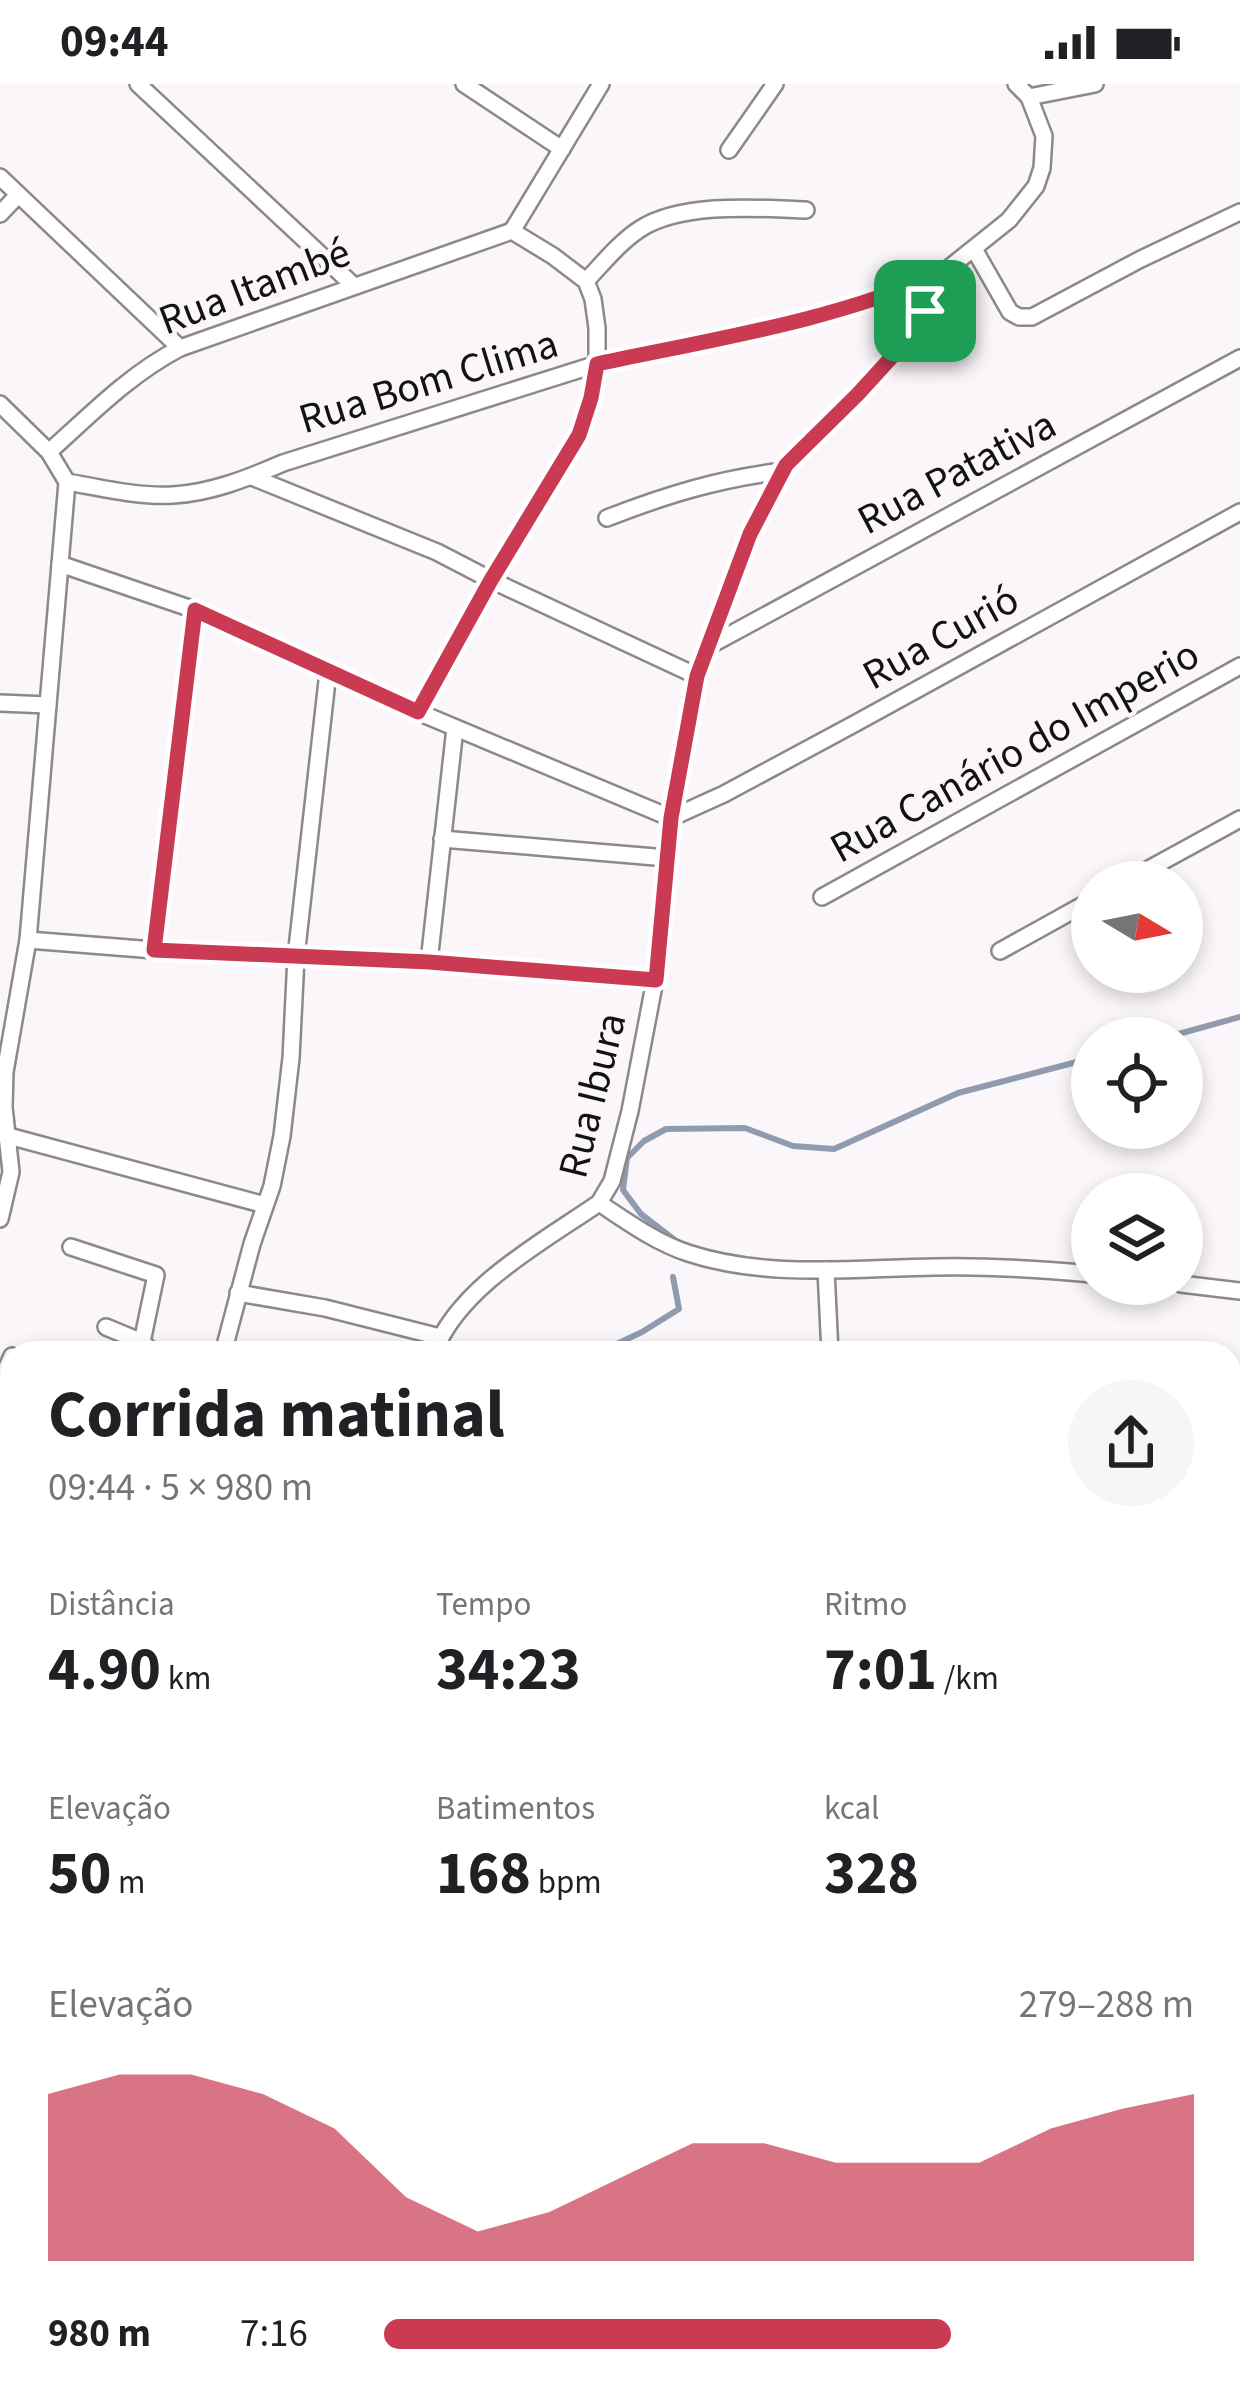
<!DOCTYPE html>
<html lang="pt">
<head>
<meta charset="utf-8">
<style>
  :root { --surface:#fff; --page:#f6f6f6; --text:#202124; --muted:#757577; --accent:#ca3a52 }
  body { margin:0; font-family:"Source Sans 3",sans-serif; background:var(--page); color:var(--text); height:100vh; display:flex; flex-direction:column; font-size:45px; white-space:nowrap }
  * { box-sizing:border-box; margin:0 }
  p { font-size:39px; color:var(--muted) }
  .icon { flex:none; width:66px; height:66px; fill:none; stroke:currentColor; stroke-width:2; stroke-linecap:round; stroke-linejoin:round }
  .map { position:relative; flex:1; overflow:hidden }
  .panel { position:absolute; left:0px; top:1257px; width:1242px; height:1065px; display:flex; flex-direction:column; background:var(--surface); border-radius:36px 36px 0 0; box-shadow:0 6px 18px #0003 }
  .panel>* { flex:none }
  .needle { width:78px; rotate:100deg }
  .buttons { position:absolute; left:1071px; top:777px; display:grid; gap:24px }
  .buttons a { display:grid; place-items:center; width:132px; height:132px; border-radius:50%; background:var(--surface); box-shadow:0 6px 18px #0003; font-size:60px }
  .pin { position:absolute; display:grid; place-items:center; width:102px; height:102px; color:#fff; margin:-51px; border-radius:24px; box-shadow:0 6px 18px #0006 }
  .round { display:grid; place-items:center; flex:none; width:126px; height:126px; border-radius:63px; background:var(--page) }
  .head { display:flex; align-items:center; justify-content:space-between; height:204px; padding:0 48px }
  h1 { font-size:66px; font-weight:700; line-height:90px }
  .metrics { display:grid; grid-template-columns:repeat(3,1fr); gap:18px; height:204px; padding:12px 48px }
  .metrics div { display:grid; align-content:center }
  .metrics b { font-size:60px; font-weight:700 }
  .metrics small { font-size:33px; font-weight:400 }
  .metrics p { font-size:33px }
  .chart { height:336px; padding:24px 48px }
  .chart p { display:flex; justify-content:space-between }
  .chart svg { width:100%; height:216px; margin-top:12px; fill:var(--accent); opacity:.7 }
  ul { padding:0 48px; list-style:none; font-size:39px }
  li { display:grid; grid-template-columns:192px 144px 1fr; align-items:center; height:90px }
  li i { height:30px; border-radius:15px; background:var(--accent) }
  .status { display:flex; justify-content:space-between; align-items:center; height:84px; padding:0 60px; background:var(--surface); direction:ltr }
  .status svg { height:33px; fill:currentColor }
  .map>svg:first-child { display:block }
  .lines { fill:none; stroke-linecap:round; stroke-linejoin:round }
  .stream { stroke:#909bb0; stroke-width:6 }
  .street-casing { stroke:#8c888c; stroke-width:20 }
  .street { stroke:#fff; stroke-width:15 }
  .route-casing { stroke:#fff; stroke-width:24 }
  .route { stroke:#ca3a52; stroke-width:15 }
  .labels { text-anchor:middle; stroke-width:9; stroke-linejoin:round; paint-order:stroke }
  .street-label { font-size:42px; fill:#131213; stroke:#faf6fa }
</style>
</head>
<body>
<div class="status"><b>09:44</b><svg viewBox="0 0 49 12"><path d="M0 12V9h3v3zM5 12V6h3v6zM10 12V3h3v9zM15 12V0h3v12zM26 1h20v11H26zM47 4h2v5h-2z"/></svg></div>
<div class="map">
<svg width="1240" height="2321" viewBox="0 0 1240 2321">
  <rect width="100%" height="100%" fill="#faf6fa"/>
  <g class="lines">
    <g class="stream">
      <polyline points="1164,954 1240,933"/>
      <polyline points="676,1157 641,1130 623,1106 627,1074 644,1057 666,1045 745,1044 793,1062 834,1065 958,1009 1092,974"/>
      <polyline points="598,1269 642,1248 679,1225 673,1193"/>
    </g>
    <g class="street-casing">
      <g id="street">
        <polyline points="138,0 353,201"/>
        <polyline points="464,0 562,65"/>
        <polyline points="1029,13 1095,0"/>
        <polyline points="729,66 775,0"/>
        <polyline points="0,93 180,264"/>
        <polyline points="0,130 18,111"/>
        <polyline points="512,147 601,0"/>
        <polyline points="974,165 1010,228 1019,233 1032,233 1141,175 1240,128"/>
        <path d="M586,197c17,-18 34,-39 54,-52 42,-27 118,-21 166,-19"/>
        <polyline points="0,320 49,368 67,398 28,856 5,988 4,1023 11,1088 0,1135"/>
        <path d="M49,368c42,-38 81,-78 131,-104l332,-117"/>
        <polyline points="252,393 437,468 491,496 697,592"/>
        <path d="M67,398c35,6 71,15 106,13 38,-2 75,-17 110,-32l314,-99 241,-52 56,-18 50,-22 65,-52 27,-34 6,-18 2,-32 -15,-39 -13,-13"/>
        <path d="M607,434c59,-23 111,-39 176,-47"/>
        <polyline points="60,480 195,526 418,628 671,734 724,710 856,639 1240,428"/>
        <polyline points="707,563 1240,274"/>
        <polyline points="0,619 48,621"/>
        <polyline points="418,628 491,496 579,351 591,313 597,280 597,244 593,215 586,197 553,172 512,147"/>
        <polyline points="442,755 667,774"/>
        <polyline points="1125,798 1240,735"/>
        <polyline points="822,813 1240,582"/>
        <polyline points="28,856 154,866 429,878 655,896"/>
        <polyline points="154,866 195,526"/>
        <polyline points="1000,867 1092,816"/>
        <polyline points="429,878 455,644"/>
        <polyline points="1,1050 265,1121"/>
        <path d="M599,1119c29,19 56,39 89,50 79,26 166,15 247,14 53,-1 105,2 157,7"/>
        <polyline points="71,1163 156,1191 142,1258"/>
        <polyline points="826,1186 830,1269"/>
        <polyline points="1181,1200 1240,1207"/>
        <polyline points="238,1209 325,1224 440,1253"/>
        <polyline points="106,1243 142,1258 154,1269"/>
        <polyline points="223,1269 252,1160 272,1102 282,1052 291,974 296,873 328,588"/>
        <path d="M434,1269c24,-66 110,-112 165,-150l13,-22 18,-70 25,-131 16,-162 26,-142 10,-29 43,-113 36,-69 72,-71 52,-57 34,-65"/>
        <polyline points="0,1299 12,1272"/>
        <polyline points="0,1392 12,1398"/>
        <polyline points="1230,1485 1240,1490"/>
        <polyline points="0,1518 12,1523"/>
        <polyline points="1230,1626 1240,1630"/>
        <polyline points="0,1735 12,1739"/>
        <polyline points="0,1869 12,1874"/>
        <polyline points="1230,1893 1240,1894"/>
        <polyline points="0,1963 12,1945"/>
        <polyline points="0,2046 12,2053"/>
        <polyline points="0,2135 12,2140"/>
        <polyline points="34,2310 49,2321"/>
        <polyline points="258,2310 273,2321"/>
        <polyline points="698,2310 703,2321"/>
        <polyline points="156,2321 165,2310"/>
        <polyline points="219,2321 227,2310"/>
      </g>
    </g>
    <use href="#street" class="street"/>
  </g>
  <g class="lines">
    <g class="route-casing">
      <path id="route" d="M944,188l-34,65 -52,57 -72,71 -36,69 -53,142 -26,142 -15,162 -227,-18 -275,-12 41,-340 223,102 73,-132 88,-145 12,-37 6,-34c117,-25 237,-43 347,-92z"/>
    </g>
    <use href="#route" class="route"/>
  </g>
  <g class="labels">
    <g class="street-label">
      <text transform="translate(254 201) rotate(-21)" y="15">Rua Itambé</text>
      <text transform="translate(428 296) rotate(-17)" y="15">Rua Bom Clima</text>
      <text transform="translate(956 387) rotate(-28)" y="15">Rua Patativa</text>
      <text transform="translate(940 552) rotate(-29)" y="15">Rua Curió</text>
      <text transform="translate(1014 666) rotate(-29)" y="15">Rua Canário do Imperio</text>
      <text transform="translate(591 1011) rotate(-76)" y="15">Rua Ibura</text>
    </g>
  </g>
</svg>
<div class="buttons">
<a><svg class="needle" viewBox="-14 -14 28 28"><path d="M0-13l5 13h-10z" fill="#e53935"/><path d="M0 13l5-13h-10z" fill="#757577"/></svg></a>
<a><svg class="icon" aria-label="locate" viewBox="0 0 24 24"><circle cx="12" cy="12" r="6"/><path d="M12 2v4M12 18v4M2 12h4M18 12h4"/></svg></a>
<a><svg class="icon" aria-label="layers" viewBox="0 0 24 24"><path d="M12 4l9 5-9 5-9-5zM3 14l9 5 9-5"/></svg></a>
</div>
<div class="pin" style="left:925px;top:227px;background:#1e9e55"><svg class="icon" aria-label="arrive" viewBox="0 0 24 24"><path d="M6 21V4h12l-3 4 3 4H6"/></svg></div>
<section class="panel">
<div class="head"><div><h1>Corrida matinal</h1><p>09:44 · 5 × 980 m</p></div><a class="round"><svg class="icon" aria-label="share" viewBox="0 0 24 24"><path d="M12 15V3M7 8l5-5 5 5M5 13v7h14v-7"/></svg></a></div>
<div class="metrics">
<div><p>Distância</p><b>4.90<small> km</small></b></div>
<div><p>Tempo</p><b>34:23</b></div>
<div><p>Ritmo</p><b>7:01<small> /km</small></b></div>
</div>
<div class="metrics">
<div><p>Elevação</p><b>50<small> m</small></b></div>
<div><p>Batimentos</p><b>168<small> bpm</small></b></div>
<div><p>kcal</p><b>328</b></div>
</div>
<div class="chart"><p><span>Elevação</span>279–288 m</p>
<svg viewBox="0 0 160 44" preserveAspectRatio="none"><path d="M0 44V10L10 6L20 6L30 10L40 17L50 31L60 38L70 34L80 27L90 20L100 20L110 24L120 24L130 24L140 17L150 13L160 10V44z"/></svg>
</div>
<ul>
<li><b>980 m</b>7:16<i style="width:70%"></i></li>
</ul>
</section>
</div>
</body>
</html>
